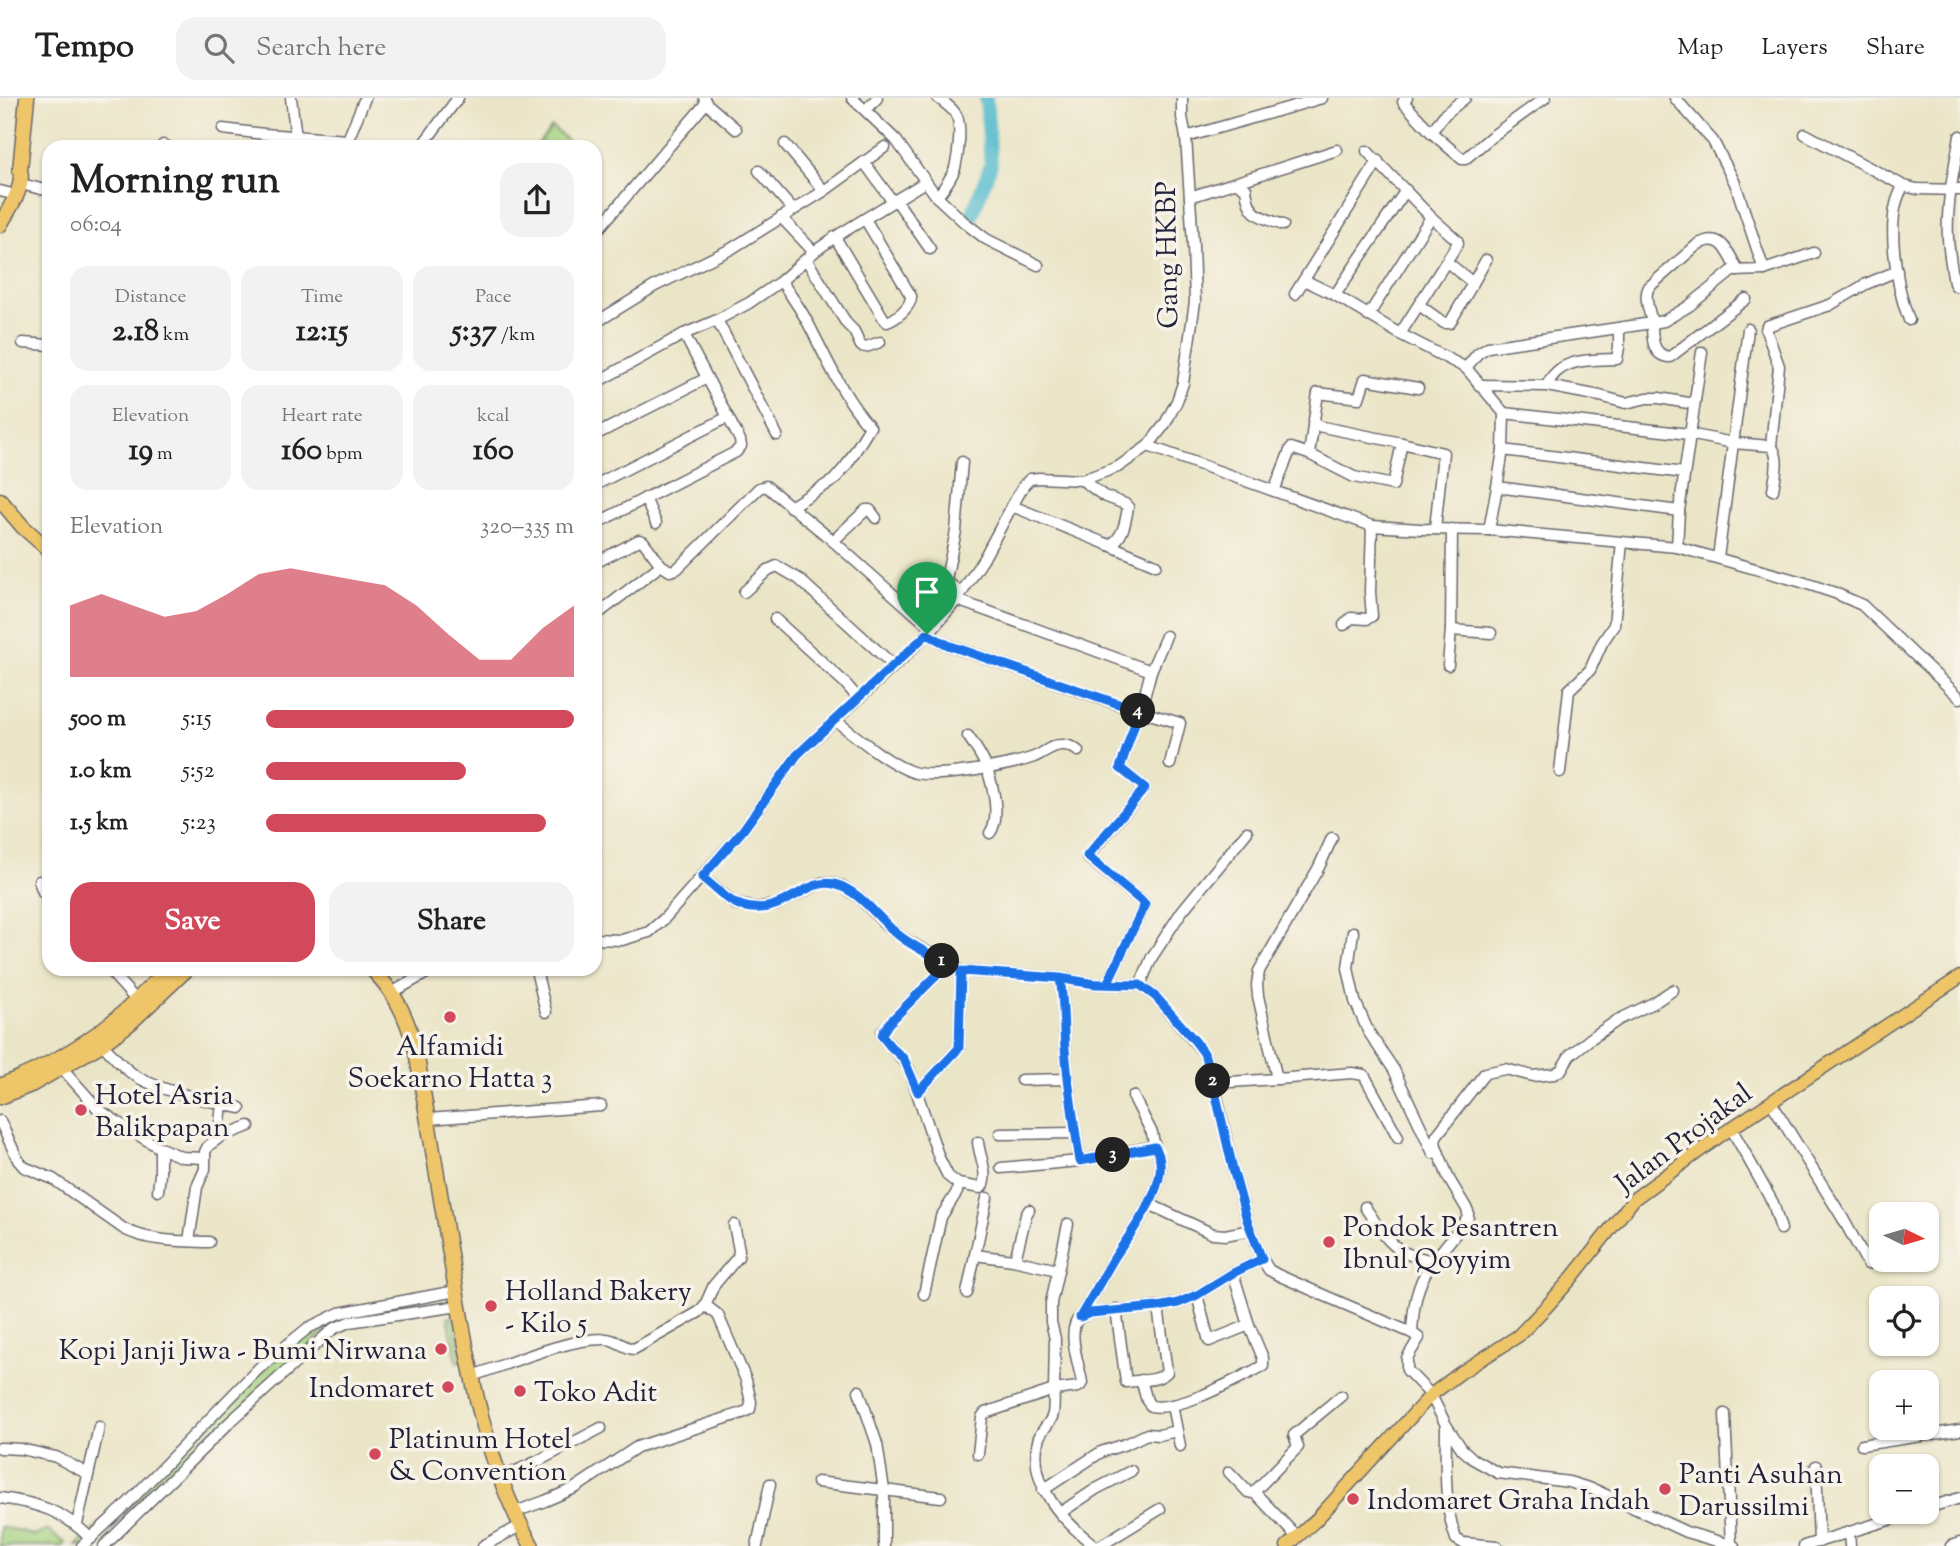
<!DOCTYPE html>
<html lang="en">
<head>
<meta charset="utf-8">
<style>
  :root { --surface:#fff; --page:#f2f2f2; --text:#222; --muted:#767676; --line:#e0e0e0; --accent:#d1495b }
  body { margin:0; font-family:"Sorts Mill Goudy",serif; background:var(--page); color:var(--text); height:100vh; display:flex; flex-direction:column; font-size:26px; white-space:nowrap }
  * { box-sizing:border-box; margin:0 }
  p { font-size:23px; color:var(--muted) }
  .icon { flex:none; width:38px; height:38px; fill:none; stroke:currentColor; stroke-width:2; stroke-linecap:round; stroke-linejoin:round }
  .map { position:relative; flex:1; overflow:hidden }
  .panel { position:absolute; left:42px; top:42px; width:560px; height:836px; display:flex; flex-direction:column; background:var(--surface); border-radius:21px; box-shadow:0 2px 5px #0004 }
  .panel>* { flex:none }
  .needle { width:46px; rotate:95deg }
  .tools { position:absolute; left:1869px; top:1104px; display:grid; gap:14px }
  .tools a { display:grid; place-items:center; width:70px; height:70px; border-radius:14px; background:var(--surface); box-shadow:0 2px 5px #0004; font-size:35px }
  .pin { position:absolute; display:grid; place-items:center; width:60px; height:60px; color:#fff; margin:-72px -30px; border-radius:50% 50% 50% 0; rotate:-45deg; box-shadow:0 0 7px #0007 }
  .pin .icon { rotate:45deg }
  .km { position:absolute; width:35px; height:35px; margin:-18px; border-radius:50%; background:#222; color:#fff; font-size:19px; line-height:35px; text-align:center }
  .round { display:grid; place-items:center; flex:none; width:74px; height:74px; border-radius:21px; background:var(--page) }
  .summary { display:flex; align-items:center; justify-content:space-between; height:119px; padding:0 28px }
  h1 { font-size:38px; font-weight:700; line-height:52px }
  .metrics { display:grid; grid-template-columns:repeat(3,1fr); gap:10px; height:119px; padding:7px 28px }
  .metrics div { display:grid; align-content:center; border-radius:18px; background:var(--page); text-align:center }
  .metrics b { font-size:30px; font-weight:700 }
  .metrics small { font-size:19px; font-weight:400 }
  .metrics p { font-size:19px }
  .chart { height:196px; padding:14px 28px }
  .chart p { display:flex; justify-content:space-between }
  .chart svg { width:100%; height:126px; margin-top:7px; fill:var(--accent); opacity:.7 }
  .cta { display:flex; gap:14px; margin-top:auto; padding:14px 28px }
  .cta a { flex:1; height:80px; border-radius:21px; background:var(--accent); color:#fff; font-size:28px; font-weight:700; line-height:80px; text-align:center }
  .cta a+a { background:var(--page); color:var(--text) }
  ul { padding:0 28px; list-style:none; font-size:23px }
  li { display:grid; grid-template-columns:112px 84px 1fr; align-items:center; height:52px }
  li i { height:18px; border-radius:9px; background:var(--accent) }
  header { display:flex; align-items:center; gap:42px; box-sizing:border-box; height:98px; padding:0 35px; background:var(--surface); border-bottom:2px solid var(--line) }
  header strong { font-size:33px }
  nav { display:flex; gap:38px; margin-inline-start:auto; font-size:24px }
  .search { width:490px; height:63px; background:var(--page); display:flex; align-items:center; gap:18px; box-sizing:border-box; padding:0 24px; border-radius:21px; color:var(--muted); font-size:26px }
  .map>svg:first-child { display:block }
  .green { fill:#a4d280; stroke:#637a5e; stroke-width:2 }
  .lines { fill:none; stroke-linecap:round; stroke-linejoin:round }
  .river { stroke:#51bace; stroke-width:14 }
  .minor-casing { stroke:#68666c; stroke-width:13 }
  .major-casing { stroke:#68666c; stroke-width:15 }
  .highway-casing { stroke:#68666c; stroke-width:17 }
  .minor { stroke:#fff; stroke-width:10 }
  .major { stroke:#eec569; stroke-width:12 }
  .highway { stroke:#eec569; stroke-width:14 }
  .route-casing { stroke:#fff; stroke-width:14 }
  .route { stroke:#1a73e8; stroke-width:9 }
  .poi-dot { fill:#d1495b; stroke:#f7f3e8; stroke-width:2.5 }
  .labels { text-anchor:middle; stroke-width:7; stroke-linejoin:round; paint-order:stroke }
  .street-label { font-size:28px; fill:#22223b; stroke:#f7f3e8 }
  .poi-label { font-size:28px; fill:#22223b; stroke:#f7f3e8; text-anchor:start }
</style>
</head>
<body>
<header>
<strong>Tempo</strong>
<div class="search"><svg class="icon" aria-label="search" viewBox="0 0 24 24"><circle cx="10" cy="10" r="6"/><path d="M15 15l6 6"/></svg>Search here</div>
<nav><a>Map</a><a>Layers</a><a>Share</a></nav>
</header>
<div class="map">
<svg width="1960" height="1448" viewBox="0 0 1960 1448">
  <rect width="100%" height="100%" fill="#f7f3e8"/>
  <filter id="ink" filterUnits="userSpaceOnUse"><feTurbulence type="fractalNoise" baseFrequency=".0143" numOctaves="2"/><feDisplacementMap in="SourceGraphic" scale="14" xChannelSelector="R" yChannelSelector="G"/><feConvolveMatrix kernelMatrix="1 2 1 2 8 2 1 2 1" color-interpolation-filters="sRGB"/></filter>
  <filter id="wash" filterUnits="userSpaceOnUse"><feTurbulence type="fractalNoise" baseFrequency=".00686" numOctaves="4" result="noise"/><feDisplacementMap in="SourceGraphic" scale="28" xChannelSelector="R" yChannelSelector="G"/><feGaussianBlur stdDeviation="1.57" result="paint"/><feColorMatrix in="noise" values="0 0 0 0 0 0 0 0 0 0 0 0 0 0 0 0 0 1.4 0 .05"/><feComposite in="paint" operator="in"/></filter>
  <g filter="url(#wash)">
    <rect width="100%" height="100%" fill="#ebe5c7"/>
    <g class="green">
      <polygon points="552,29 575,49 539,49 537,47"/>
      <polygon points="453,1218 462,1263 457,1264 448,1219"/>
      <polygon points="329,1223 332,1227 90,1448 76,1448 268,1268 312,1232"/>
      <polygon points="0,1429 21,1433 35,1438 47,1432 65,1445 62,1448 0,1448"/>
    </g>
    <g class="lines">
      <polyline class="river" points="971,120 991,66 986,0"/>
    </g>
  </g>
  <g filter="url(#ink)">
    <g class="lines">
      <g class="minor-casing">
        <g id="minor">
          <polyline points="291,0 296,39 295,49"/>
          <polyline points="852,0 896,42 937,99 964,124 986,141 1038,167"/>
          <polyline points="1407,0 1403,4 1431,34 1462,61 1465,61 1491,39 1545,0"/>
          <path d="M1675,0l38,43 22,42 29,87 -32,1 -43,35 -25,15 -12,2c0,15 0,33 18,34l76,-58"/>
          <polyline points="706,5 736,31"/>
          <polyline points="866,12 877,0"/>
          <polyline points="223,31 264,36 348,42"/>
          <polyline points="1431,34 1445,16 1465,0"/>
          <polyline points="1805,36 1904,88"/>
          <path d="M1960,38c-6,34 -14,69 -12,103 1,15 4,30 6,44l2,3 4,1"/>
          <polyline points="1186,39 1322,0"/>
          <polyline points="785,46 824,93"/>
          <polyline points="163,47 168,49"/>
          <polyline points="345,49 365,0"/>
          <polyline points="421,49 458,0"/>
          <polyline points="1367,53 1431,119 1457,142 1458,145 1400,236"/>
          <polyline points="864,64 893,104"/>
          <polyline points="759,73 793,112"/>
          <path d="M1237,85l9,6c3,28 14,27 37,36"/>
          <polyline points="21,86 49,93"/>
          <polyline points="0,93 8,95"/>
          <path d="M937,99c7,-9 14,-18 18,-29 3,-12 8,-45 0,-55 -4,-6 -12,-11 -17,-15"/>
          <polyline points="1190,99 1337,52"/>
          <polyline points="896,102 930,151"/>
          <polyline points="781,119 814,154"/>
          <polyline points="595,135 706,5 704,0"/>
          <path d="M835,139l49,82 3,3c9,-3 25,-16 24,-26l-46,-77"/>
          <polyline points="806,161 847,226 854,233 861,248 866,249 880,244"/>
          <polyline points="1764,172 1814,155"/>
          <polyline points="1304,182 1335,197 1400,236 1466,270 1504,315 1503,352 1497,389 1679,413"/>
          <path d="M781,183c9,13 19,27 27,42 19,36 34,73 62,104l-24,39 -12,14 -44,27"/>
          <polyline points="1473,185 1486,162"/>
          <polyline points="1295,196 1378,63"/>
          <polyline points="1335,197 1406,92"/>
          <polyline points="1419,207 1444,225 1450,225 1473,185 1447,164"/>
          <polyline points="1368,218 1431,119"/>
          <polyline points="717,222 777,337"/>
          <path d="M1909,222c-12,-31 -26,-106 -5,-134l13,3 43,1"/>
          <polyline points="595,225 655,188 731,151 824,93 885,49"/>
          <polyline points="23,245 49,247"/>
          <path d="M1466,270l12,-15 10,-6 164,-24c-2,-11 -9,-26 -3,-36l48,-42c24,-14 31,6 41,26"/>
          <polyline points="595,285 684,236 717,222 749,205 781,183 814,154 835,139 925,84"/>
          <polyline points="1479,287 1547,288 1600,298 1626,305 1647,300 1659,300 1694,306"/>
          <path d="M1547,288c11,-29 45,-26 70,-27l2,-12v-19"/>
          <path d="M1504,315l185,21 44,9 38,3c10,11 4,30 2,44"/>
          <polyline points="1313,327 1402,345"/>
          <polyline points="595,337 707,280"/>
          <polyline points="1148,348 1372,428 1421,431 1489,432 1677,449 1802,484 1835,495 1862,507 1960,600"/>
          <polyline points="1771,348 1779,268 1766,232 1767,228 1830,207 1866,186 1897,173"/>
          <polyline points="1503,352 1684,375"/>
          <polyline points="1309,356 1354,379 1393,387 1402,345 1443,355 1435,431"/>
          <polyline points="595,387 728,319"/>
          <polyline points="1274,393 1291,350 1309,356 1318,295 1359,300 1365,281 1418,290"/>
          <polyline points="645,400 656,425"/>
          <path d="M1012,408l97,39c14,-5 17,-25 19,-38l-3,-3 -21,-8 -22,-16"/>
          <polyline points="595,426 736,354 741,348 740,342 684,236"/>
          <polyline points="1489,432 1497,389"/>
          <polyline points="833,443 866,412 870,412 876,420"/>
          <polyline points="1109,447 1156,467"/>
          <polyline points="1677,449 1679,413 1702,254"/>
          <polyline points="1718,460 1748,231"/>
          <polyline points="595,465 639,442 643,443 661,467 670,473 677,471 759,390 766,388 833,443 932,531"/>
          <polyline points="744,494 768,472 777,468 799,481 893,567"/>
          <polyline points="961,495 948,485 946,481 956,433 962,364"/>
          <polyline points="957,502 1151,573 1166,538"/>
          <polyline points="595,518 661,467"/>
          <polyline points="775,521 844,584 858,600"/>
          <polyline points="1344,527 1351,520 1367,521 1372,518 1370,494 1372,428"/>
          <polyline points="1451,532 1491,535"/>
          <polyline points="927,536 948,547 1137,613 1141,611 1151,573"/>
          <polyline points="1448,567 1451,532 1452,431"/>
          <path d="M835,622c19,15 59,48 81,53 24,5 93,-7 118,-16 9,-3 18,-13 29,-12 6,0 11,3 15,6"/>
          <path d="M968,638c7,10 15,22 19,33 6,17 14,49 3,64"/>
          <polyline points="1560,674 1569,592 1590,572 1602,545 1614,527 1622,444"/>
          <polyline points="702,779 735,806 756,810 776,807 821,785 831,785 842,788 860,800 885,826 904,841 961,873 1060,880 1095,886 1140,887 1156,899 1204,955 1214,985 1233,1071 1247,1122 1262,1161 1269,1172 1278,1177 1330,1200 1412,1235 1419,1240 1407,1260 1407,1272 1431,1297 1446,1327 1462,1351 1473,1361 1498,1375 1569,1384 1595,1392 1686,1434 1734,1448"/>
          <polyline points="39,783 43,794 49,801"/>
          <polyline points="1353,834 1348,870 1355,903 1368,933 1394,972 1433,1055"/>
          <polyline points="595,841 622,842 649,834 664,821 743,732 797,657 904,559 932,531 957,502 984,460 1012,408 1024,387 1030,381 1039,380 1082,382 1118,369 1148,348 1165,326 1177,303 1183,285 1195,204 1193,147 1186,39 1182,19 1182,0"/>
          <polyline points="109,872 136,902"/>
          <polyline points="536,872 546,914"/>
          <path d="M1060,880c4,23 3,46 5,70 3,38 9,76 15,113l71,-14 4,1c21,32 -25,84 -42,112 -11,19 -22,38 -33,57"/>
          <polyline points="1107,886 1145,806 1087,759 1145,690 1120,670 1139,613 1180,625 1170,666"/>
          <polyline points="1140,887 1152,859 1182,813 1247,734"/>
          <polyline points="393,894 432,872"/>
          <path d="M102,946c11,11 22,26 37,34 28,15 69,22 101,30"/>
          <polyline points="62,970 99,1012 123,1028 160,1050 182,1059 205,1060"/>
          <polyline points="1277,981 1352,975 1364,977 1398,1039"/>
          <polyline points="1021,982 1068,981"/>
          <polyline points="1214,985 1277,981 1258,898 1257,887 1259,873 1319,769 1332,740"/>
          <polyline points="918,994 959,950 961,873"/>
          <polyline points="1133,998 1152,1035 1155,1050"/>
          <polyline points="1771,1004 1842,1119 1868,1166"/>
          <polyline points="428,1021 601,1008"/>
          <path d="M0,1023l18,39 6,7 29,12 71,50c25,13 57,12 85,13"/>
          <polyline points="220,1025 222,1005"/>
          <polyline points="1731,1030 1773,1105 1781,1131"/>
          <polyline points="1000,1036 1074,1035"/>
          <polyline points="1001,1070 1080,1063"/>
          <path d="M958,1086l23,4c9,-13 -2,-32 -3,-46"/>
          <polyline points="158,1093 160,1076 160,1050"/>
          <polyline points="987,1100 975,1157 1013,1162 1058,1172"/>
          <polyline points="1149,1106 1213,1136 1225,1137 1251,1132"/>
          <path d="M1365,1109c10,15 21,35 37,44 9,6 22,7 33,11"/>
          <polyline points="189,1143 197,1089 205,1071 205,1054 208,1048 220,1039 249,1028"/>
          <polyline points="1015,1162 1026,1117 1029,1112"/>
          <polyline points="967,1195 975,1157"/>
          <path d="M924,1196l17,-77 16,-25 1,-8 -10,-8 -9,-18 -30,-89c-7,-13 -18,-21 -27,-33v-4l7,-9 59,-59"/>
          <polyline points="1197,1197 1209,1243 1249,1227"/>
          <polyline points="705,1207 714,1187 738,1159 739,1152 734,1127"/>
          <path d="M1116,1211l10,73c13,-2 32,0 41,-10l-9,-65"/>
          <path d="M1412,1235c1,-21 3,-40 13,-59 12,-20 30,-37 43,-57v-6l-19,-32 -13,-33 -1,-6 2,-5 48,-62 20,-4 28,7 21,-2 7,-4 9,-15 20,-16 28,-19 37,-18 18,-12"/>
          <path d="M472,1278c39,-13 93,-37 132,-37 12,-1 19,9 30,10l65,-37 6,-7 13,10 28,65 5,22 -1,7 -5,3 -108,35 -62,41 -30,13 -30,11"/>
          <path d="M1141,1282l6,21 4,5c28,6 86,-27 112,-40v-8l-14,-33 -16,-52"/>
          <polyline points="859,1293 877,1346 884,1392 884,1448"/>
          <polyline points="1172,1307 1180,1348"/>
          <polyline points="1725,1316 1731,1447"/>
          <path d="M1446,1327c0,37 -3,78 10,114l7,4 34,3"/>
          <polyline points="1862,1347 1960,1332"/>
          <polyline points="0,1350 21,1351 56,1359 88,1376"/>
          <polyline points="978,1356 982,1319 985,1315 1054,1292 1055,1241 1051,1224 1051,1205 1068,1126"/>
          <polyline points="1816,1368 1819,1444"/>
          <polyline points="1229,1374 1248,1394 1256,1396"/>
          <polyline points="501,1380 538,1363 601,1330"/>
          <polyline points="817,1384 941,1399"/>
          <polyline points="1043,1392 1101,1354 1126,1346 1147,1336 1159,1337 1177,1333"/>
          <path d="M0,1400c38,5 64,13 91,41"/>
          <polyline points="1927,1410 1960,1400"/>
          <polyline points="1060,1415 1096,1391 1131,1373"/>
          <polyline points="77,1426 99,1329"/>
          <polyline points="1849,1434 1850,1448"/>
          <polyline points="1297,1439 1256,1396 1256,1392 1298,1349 1294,1337 1341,1298"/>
          <polyline points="82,1448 124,1409 260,1269 308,1230 339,1215 456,1193"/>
          <polyline points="104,1448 230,1324 333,1231 349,1224 459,1208"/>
          <polyline points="483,1448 520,1428"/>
          <polyline points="757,1448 770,1386"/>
          <path d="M1095,1448c-32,-25 -67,-61 -57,-105 2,-10 10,-15 14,-24 3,-7 1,-19 2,-27l24,-3 2,-1 2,-3c-2,-17 -17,-53 -2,-66 1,0 9,-3 10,-4l68,-6 20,-4 19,-8 36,-22 29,-14"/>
          <polyline points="1100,1448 1160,1411"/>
          <polyline points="1804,1448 1915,1414"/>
          <polyline points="1951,1448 1960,1445"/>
        </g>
      </g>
      <g class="major-casing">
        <polyline id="major" points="1287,1448 1316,1422 1431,1297 1460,1275 1518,1238 1547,1208 1570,1182 1634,1101 1724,1035 1960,879"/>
      </g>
      <g class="highway-casing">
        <g id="highway">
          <path d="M0,127c8,-15 25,-37 20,-55l7,-72"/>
          <polyline points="0,402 23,429 49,452"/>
          <path d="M373,872c23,24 32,44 42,76 13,73 25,147 37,220 16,95 31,196 80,280"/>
          <path d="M0,988c40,-16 79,-37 112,-64 20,-15 37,-35 55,-52"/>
          <polyline points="0,999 33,986 102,946 129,926 186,872"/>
        </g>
      </g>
      <use href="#minor" class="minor"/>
      <use href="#major" class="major"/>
      <use href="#highway" class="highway"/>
    </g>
  </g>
  <g class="lines" filter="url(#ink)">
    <g class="route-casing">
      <path id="route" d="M927,536l-130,121 -54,75 -41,47c11,9 23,22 35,27 42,18 67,-27 97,-20 28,7 45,37 67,53 15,11 32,19 47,27l-59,59 -6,9 -1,4 8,10 14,13 14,33 41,-44 2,-77 99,7 35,6 45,1 16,12 39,44 9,12 9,30 20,86 14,51 15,39 -29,14 -36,22 -19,8 -20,4 -68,6 -10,4c11,-19 22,-38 33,-57 17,-28 63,-80 42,-113l-75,14c-6,-37 -12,-75 -15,-113 -2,-24 -1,-46 -5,-70 16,4 31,6 47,6l38,-80 -58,-48 58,-68 -25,-20 19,-57 -191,-66 -21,-11"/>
    </g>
    <use href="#route" class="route"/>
  </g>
  <g class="poi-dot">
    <circle cx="450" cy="919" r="7"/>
    <circle cx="81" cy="1012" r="7"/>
    <circle cx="1329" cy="1144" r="7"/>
    <circle cx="491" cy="1208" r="7"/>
    <circle cx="441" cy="1251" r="7"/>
    <circle cx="448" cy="1289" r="7"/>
    <circle cx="520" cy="1293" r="7"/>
    <circle cx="375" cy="1356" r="7"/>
    <circle cx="1665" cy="1391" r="7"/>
    <circle cx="1353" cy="1401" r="7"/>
  </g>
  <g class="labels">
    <g class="street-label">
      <text transform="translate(1166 157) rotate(-91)" y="10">Gang HKBP</text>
      <text transform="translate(1683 1039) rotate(-37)" y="10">Jalan Projakal</text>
    </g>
    <g class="poi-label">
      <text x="450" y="957" text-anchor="middle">Alfamidi<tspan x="450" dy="32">Soekarno Hatta 3</tspan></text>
      <text x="95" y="1006">Hotel Asria<tspan x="95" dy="32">Balikpapan</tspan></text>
      <text x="1343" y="1138">Pondok Pesantren<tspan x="1343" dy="32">Ibnul Qoyyim</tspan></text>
      <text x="505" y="1202">Holland Bakery<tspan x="505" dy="32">- Kilo 5</tspan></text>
      <text x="427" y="1261" text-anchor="end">Kopi Janji Jiwa - Bumi Nirwana</text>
      <text x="434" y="1299" text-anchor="end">Indomaret</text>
      <text x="534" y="1303">Toko Adit</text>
      <text x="389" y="1350">Platinum Hotel<tspan x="389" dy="32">&amp; Convention</tspan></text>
      <text x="1679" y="1385">Panti Asuhan<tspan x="1679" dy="32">Darussilmi</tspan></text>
      <text x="1367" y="1411">Indomaret Graha Indah</text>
    </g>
  </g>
</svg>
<div class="tools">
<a><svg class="needle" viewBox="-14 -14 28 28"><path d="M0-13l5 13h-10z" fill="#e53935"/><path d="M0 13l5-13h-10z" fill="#767676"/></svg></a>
<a><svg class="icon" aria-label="locate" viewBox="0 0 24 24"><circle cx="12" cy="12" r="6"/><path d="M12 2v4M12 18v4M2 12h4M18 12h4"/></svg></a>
<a>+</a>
<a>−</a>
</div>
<div class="pin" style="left:927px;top:536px;background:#1e9e55"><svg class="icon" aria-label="arrive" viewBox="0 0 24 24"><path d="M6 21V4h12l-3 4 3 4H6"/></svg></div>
<b class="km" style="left:942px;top:863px">1</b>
<b class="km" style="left:1213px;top:983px">2</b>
<b class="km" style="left:1113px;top:1057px">3</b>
<b class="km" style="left:1138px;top:613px">4</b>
<section class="panel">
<div class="summary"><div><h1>Morning run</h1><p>06:04</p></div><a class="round"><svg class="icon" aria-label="share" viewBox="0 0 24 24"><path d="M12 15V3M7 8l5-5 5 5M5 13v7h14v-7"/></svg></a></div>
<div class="metrics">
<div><p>Distance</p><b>2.18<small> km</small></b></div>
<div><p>Time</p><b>12:15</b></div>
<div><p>Pace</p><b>5:37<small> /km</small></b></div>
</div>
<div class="metrics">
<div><p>Elevation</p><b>19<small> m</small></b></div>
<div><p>Heart rate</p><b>160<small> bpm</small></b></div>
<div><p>kcal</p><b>160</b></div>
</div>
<div class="chart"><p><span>Elevation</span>320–335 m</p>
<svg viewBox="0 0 160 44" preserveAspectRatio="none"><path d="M0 44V19L10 15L20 19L30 23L40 21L50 15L60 8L70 6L80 8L90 10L100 12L110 19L120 29L130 38L140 38L150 27L160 19V44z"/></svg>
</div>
<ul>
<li><b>500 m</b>5:15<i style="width:100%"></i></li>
<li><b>1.0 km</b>5:52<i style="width:65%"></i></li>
<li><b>1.5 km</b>5:23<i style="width:91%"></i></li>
</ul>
<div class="cta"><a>Save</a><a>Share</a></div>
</section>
</div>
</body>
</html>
